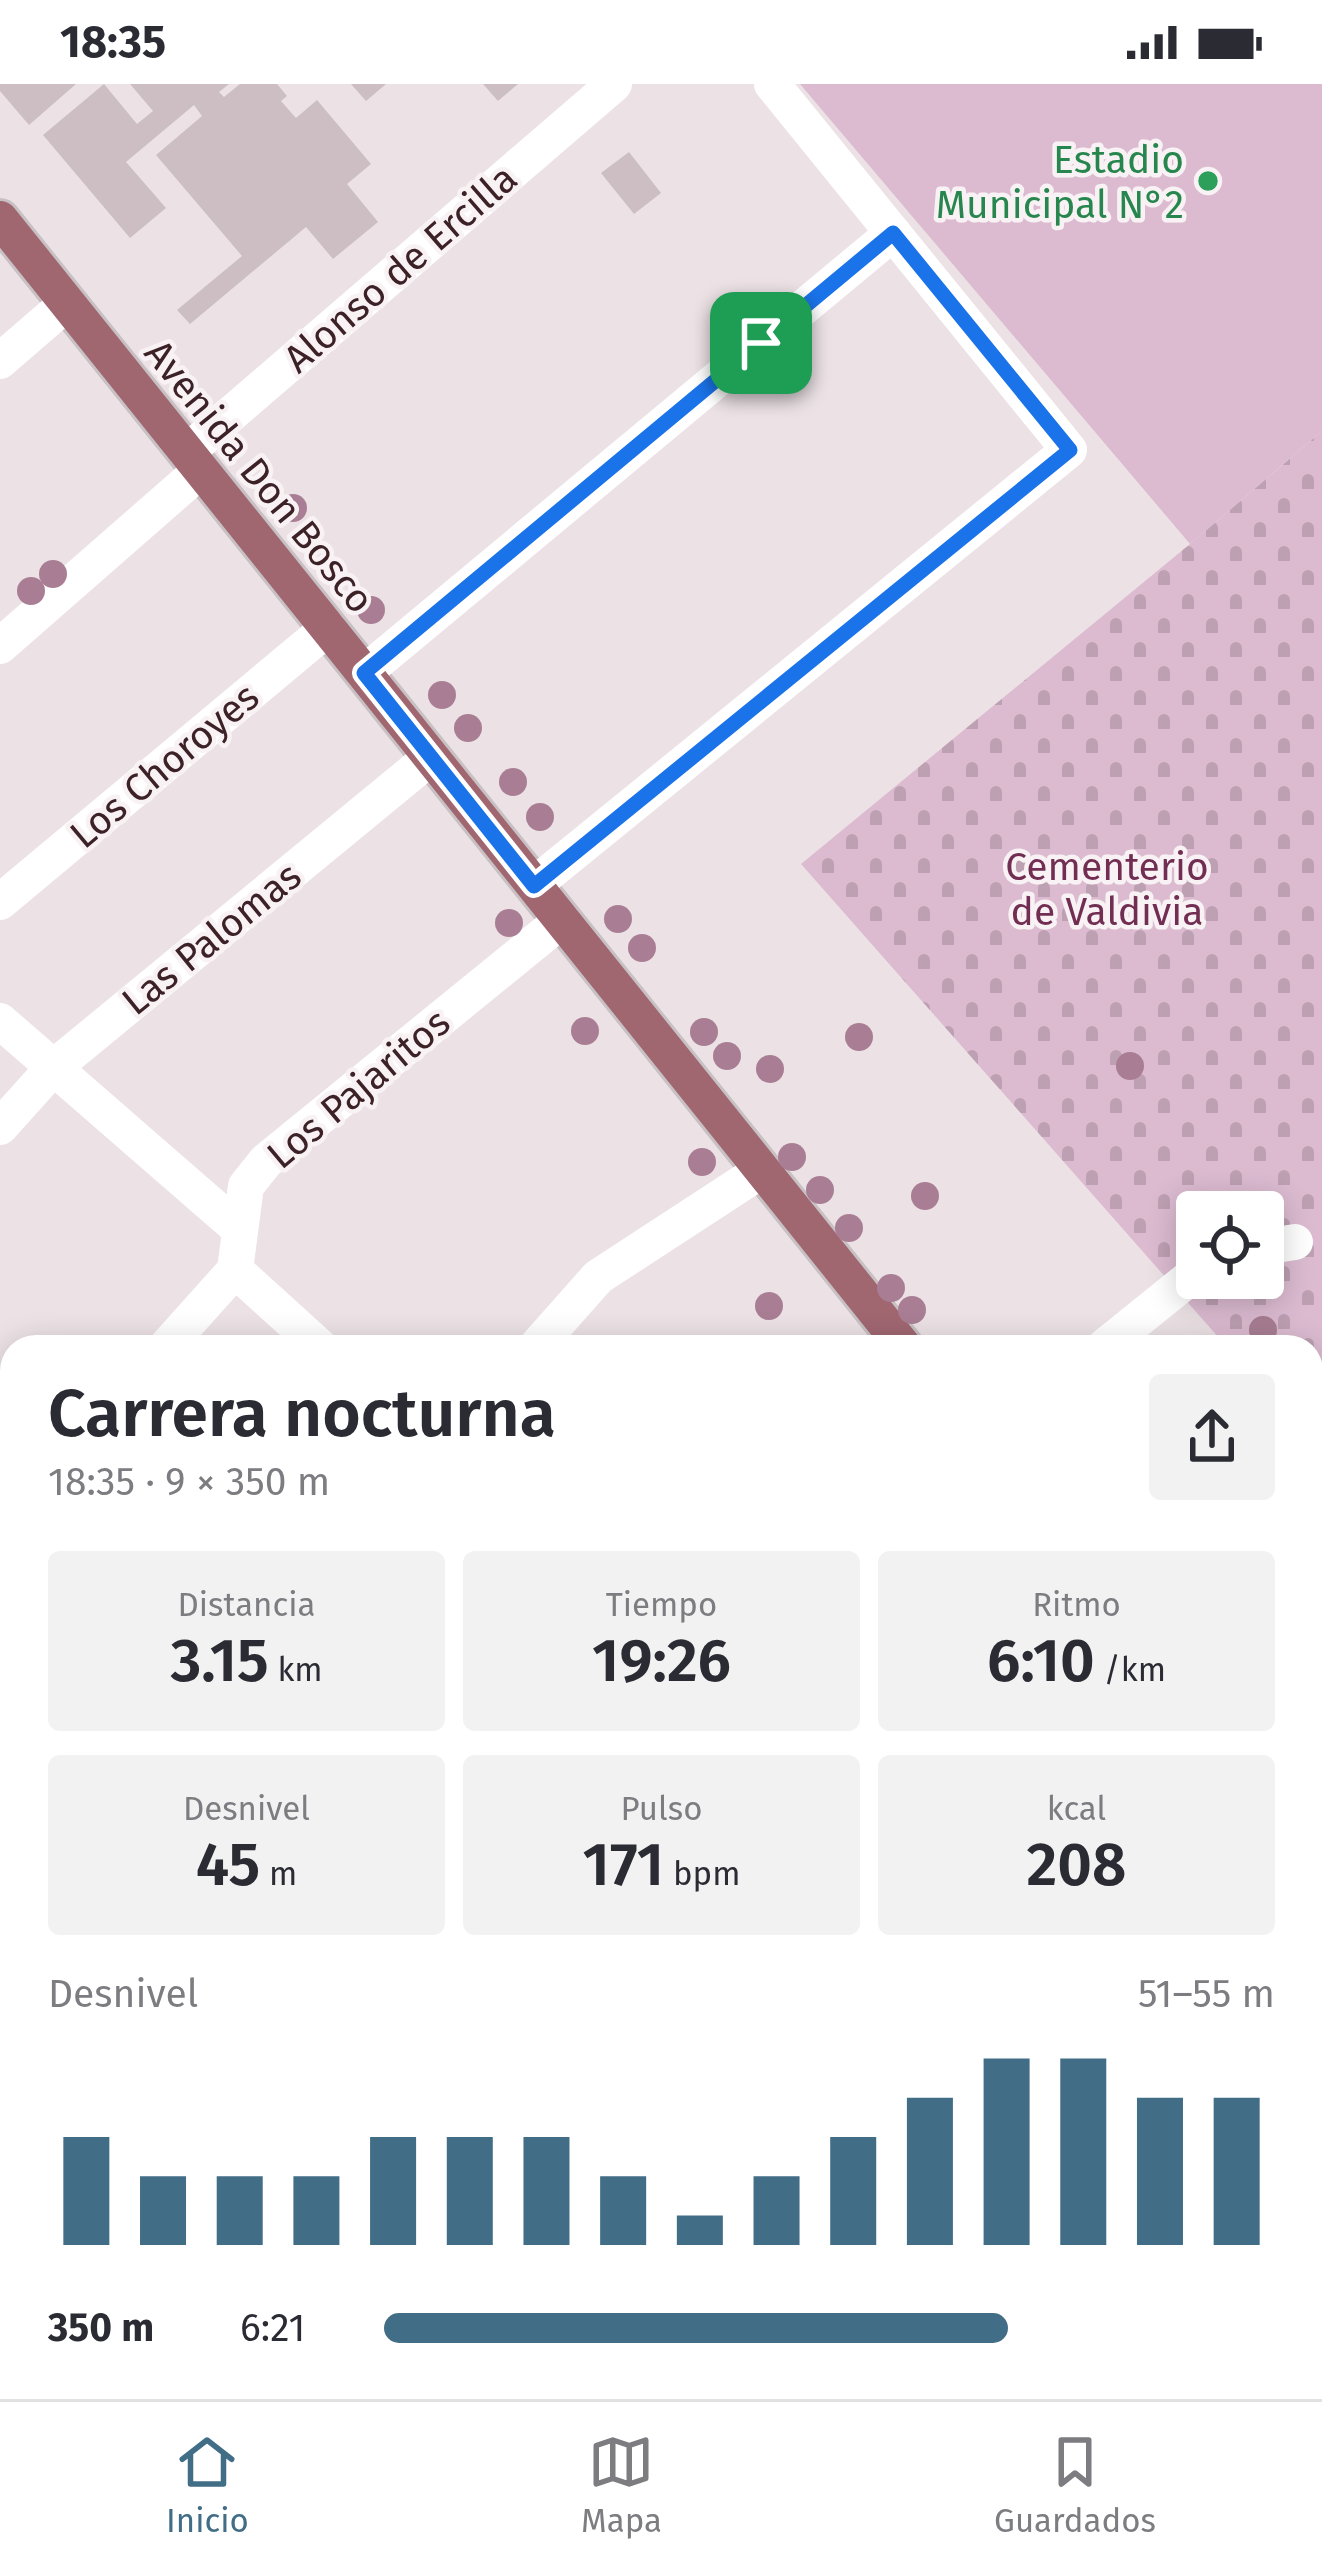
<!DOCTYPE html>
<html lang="es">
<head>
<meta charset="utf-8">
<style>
  :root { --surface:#fff; --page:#f2f2f3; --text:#2b2b33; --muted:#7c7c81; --line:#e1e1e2; --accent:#426d87 }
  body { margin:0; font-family:"Fira Sans",sans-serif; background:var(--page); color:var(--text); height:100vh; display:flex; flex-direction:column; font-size:45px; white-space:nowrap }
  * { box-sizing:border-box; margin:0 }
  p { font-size:39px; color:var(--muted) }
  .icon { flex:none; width:66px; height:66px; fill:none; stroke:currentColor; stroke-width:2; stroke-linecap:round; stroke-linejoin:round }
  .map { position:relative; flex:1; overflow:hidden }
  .side { position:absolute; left:0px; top:1251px; width:1323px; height:1065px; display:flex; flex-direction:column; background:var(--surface); border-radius:36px 36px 0 0; box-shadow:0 6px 30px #0003 }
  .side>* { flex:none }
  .fabs { position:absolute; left:1176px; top:1107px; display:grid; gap:24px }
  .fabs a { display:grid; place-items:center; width:108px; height:108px; border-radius:12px; background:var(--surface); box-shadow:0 6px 30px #0003; font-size:60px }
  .pin { position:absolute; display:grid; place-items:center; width:102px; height:102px; color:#fff; margin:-51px; border-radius:24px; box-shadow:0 6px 18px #0006 }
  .round { display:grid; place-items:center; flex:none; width:126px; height:126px; border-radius:12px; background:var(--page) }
  .overview { display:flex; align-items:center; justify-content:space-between; height:204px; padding:0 48px }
  h1 { font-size:66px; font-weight:600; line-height:90px }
  .metrics { display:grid; grid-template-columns:repeat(3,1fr); gap:18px; height:204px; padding:12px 48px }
  .metrics div { display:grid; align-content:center; border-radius:12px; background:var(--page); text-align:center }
  .metrics b { font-size:60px; font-weight:600 }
  .metrics small { font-size:33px; font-weight:400 }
  .metrics p { font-size:33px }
  .chart { height:336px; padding:24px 48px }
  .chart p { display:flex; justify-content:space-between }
  .chart svg { width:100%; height:216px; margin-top:12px; stroke:var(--accent); stroke-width:6 }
  ul { padding:0 48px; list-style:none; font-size:39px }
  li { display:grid; grid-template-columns:192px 144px 1fr; align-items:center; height:90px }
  li i { height:30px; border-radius:15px; background:var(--accent) }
  .status { display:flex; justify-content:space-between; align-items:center; height:84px; padding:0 60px; background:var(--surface); direction:ltr }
  .status svg { height:33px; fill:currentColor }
  .menu { display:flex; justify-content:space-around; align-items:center; height:168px; border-top:3px solid var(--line); background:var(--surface); font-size:33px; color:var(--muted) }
  .menu a { display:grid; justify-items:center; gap:6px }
  .menu .current { color:var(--accent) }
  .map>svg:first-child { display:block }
  .cemetery { fill:url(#cemetery-stones); fill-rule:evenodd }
  .park { fill:url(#park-tufts) }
  .garden { fill:#dcbbd1 }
  .building { fill:#ccbec3 }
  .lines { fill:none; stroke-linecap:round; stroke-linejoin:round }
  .major-casing { stroke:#c8c1c3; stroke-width:42 }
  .path { stroke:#af838d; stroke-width:6; stroke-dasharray:6 9; stroke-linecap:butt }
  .minor { stroke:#fff; stroke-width:36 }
  .major { stroke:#a06771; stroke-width:36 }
  .tree { fill:#a97e94 }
  .route-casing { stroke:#fff; stroke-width:24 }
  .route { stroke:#1a73e8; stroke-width:15 }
  .leisure-dot { fill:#2e9e5b; stroke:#f8f2f5; stroke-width:4.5 }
  .labels { text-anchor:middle; stroke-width:9; stroke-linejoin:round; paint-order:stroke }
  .leisure-label { font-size:39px; fill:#27864d; stroke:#f8f2f5; text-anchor:end }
  .street-label { font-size:39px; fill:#3c2227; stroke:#f8f2f5 }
  .park-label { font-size:39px; fill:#722d52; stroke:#f8f2f5 }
</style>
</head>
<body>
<div class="status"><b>18:35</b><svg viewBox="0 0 49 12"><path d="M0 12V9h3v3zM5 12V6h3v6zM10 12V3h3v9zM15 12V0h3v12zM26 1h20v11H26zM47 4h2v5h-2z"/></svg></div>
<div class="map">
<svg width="1322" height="2315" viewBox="0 0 1322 2315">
  <defs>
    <pattern id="cemetery-stones" width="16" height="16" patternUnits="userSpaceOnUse" patternTransform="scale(3)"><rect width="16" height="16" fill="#dcbbd1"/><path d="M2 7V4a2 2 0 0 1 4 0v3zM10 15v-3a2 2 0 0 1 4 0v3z" fill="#bea0b3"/></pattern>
    <pattern id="park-tufts" width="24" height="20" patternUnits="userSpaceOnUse" patternTransform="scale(3)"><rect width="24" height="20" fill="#dcbbd1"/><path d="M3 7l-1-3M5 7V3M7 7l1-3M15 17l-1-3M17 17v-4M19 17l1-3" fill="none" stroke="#bea0b3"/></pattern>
  </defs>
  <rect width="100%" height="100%" fill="#ece2e5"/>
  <path class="cemetery" d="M1322,347v1022l-11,-12v-94h-84l-426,-483 389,-320zM1197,1128h66v66h-66z"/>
  <polygon class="park" points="12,1866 12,2004 0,2006 0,1869"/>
  <polygon class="garden" points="800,0 1322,0 1322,347 1190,460"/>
  <g class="building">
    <polygon points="0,0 76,0 29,41 0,7"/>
    <polygon points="104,0 137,40 153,27 130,0 229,0 219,8 224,13 240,0 277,0 287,12 281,17 296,34 317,16 371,80 347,100 378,138 333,175 306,143 190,240 177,226 242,172 156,71 202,32 194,21 126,78 166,124 130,154 43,51"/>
    <polygon points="351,0 386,0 366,17"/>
    <polygon points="483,0 518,0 498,17"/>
    <polygon points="629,68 661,109 634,130 601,89"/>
    <polygon points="12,2111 12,2159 0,2148 0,2124"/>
  </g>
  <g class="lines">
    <g class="major-casing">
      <g id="major">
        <polyline points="0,135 904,1263"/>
        <polyline points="1311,1771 1322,1785"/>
      </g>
    </g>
    <g class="path">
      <polyline points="1311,1718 1322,1733"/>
      <polyline points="284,2304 286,2315"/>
    </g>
    <g class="minor">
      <polyline points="0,277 67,219"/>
      <polyline points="187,368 614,0"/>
      <polyline points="0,562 201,386"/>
      <polyline points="364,589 893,149"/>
      <polyline points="534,801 1069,366 772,0"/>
      <polyline points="0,818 328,544"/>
      <polyline points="0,937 238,1144"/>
      <polyline points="0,1043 53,984 431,673"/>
      <polyline points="1263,1163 1295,1158"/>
      <polyline points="235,1186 320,1263"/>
      <polyline points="166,1263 235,1186 246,1102 266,1077 562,836"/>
      <polyline points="536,1263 598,1193 762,1086"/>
      <polyline points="1104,1263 1197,1188"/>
      <polyline points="0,1451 12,1437"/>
      <polyline points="0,1573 12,1583"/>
      <polyline points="0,1845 12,1832"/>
      <polyline points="1311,1850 1322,1849"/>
      <polyline points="0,2044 12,2042"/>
      <polyline points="1311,2099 1322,2086"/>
      <polyline points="0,2215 12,2226"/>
      <polyline points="102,2304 115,2315"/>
      <polyline points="956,2304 969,2315"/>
      <polyline points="17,2315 27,2304"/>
      <polyline points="224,2315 231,2304"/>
      <polyline points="405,2315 414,2304"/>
      <polyline points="772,2315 782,2304"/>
      <polyline points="1128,2315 1138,2304"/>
    </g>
    <use href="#major" class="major"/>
  </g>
  <g class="tree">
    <circle cx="293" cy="424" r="14"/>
    <circle cx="53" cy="490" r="14"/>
    <circle cx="31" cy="507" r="14"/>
    <circle cx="371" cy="526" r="14"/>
    <circle cx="442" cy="611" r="14"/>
    <circle cx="468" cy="644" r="14"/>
    <circle cx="513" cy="698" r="14"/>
    <circle cx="540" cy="733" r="14"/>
    <circle cx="618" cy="835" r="14"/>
    <circle cx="509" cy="839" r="14"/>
    <circle cx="642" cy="864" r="14"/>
    <circle cx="585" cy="947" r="14"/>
    <circle cx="704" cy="948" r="14"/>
    <circle cx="859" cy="953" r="14"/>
    <circle cx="727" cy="972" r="14"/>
    <circle cx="1130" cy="982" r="14"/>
    <circle cx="770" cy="985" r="14"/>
    <circle cx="792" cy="1073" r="14"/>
    <circle cx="702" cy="1078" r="14"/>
    <circle cx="820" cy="1106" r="14"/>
    <circle cx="925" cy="1112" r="14"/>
    <circle cx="849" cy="1144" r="14"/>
    <circle cx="891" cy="1204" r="14"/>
    <circle cx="769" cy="1222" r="14"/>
    <circle cx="912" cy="1226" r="14"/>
    <circle cx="1263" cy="1246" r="14"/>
  </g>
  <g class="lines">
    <g class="route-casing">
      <polygon id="route" points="893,149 1070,366 534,802 364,589"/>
    </g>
    <use href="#route" class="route"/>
  </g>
  <circle class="leisure-dot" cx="1208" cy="97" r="12"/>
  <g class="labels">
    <g class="leisure-label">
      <text x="1184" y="89">Estadio<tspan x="1184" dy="45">Municipal N°2</tspan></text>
    </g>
    <g class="street-label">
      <text transform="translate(400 184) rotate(-41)" y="14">Alonso de Ercilla</text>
      <text transform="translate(260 392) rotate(51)" y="14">Avenida Don Bosco</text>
      <text transform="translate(164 681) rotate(-40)" y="14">Los Choroyes</text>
      <text transform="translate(211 854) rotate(-39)" y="14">Las Palomas</text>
      <text transform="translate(358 1004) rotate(-40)" y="14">Los Pajaritos</text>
    </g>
    <g class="park-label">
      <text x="1107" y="796">Cementerio<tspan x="1107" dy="45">de Valdivia</tspan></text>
    </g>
  </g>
</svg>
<div class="fabs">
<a><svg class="icon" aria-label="locate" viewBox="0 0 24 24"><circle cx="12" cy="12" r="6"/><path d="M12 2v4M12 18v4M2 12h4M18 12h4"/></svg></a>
</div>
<div class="pin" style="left:761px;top:259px;background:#1e9e55"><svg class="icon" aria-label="arrive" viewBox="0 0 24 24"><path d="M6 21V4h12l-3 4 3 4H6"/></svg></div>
<section class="side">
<div class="overview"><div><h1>Carrera nocturna</h1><p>18:35 · 9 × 350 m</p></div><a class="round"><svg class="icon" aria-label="share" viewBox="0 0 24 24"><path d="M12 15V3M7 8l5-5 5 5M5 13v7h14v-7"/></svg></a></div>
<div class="metrics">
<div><p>Distancia</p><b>3.15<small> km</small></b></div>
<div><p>Tiempo</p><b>19:26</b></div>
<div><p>Ritmo</p><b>6:10<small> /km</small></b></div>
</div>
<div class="metrics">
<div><p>Desnivel</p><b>45<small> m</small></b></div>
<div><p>Pulso</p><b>171<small> bpm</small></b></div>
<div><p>kcal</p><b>208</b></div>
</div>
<div class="chart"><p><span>Desnivel</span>51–55 m</p>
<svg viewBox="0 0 160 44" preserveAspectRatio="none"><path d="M5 44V22M15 44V30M25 44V30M35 44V30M45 44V22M55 44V22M65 44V22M75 44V30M85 44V38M95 44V30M105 44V22M115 44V14M125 44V6M135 44V6M145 44V14M155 44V14"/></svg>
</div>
<ul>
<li><b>350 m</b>6:21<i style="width:70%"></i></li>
</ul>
</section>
</div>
<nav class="menu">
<a class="current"><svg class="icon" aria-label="home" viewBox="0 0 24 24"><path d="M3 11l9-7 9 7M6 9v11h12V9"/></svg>Inicio</a>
<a><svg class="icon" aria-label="map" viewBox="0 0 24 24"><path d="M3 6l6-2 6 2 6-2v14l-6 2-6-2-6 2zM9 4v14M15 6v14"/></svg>Mapa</a>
<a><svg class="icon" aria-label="saved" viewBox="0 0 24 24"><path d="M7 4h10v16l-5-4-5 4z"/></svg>Guardados</a>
</nav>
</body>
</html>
